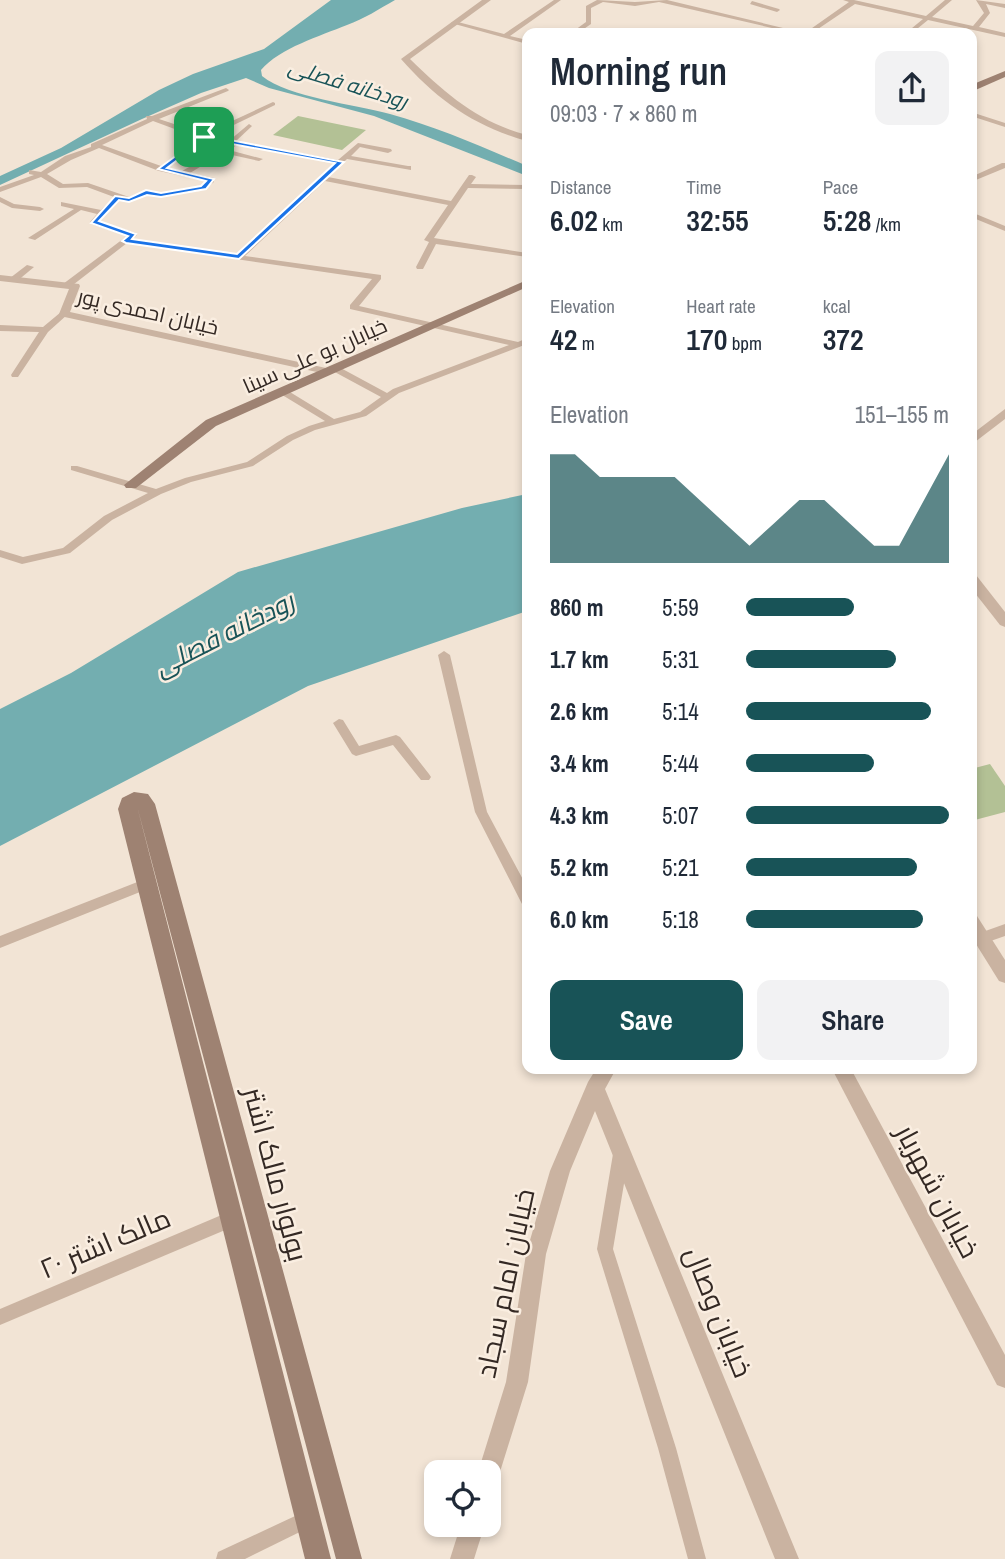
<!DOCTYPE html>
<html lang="en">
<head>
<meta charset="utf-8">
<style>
  :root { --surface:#fff; --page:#f2f2f3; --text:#1f2937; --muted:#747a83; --accent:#185357 }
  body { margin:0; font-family:"Archivo Narrow",Cairo,sans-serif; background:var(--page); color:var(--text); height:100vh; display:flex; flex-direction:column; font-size:26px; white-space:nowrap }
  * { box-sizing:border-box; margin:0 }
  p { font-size:23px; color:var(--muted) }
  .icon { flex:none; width:38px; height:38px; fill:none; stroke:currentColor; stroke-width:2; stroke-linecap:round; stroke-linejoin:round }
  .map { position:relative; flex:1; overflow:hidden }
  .side { position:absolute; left:522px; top:28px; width:455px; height:1046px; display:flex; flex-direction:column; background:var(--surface); border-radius:14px; box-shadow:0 4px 10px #0003 }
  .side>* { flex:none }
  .buttons { position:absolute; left:424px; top:1460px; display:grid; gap:14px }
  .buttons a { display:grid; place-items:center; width:77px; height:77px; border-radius:14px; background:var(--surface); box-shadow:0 4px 10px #0003; font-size:35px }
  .pin { position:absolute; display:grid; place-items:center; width:60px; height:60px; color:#fff; margin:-30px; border-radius:14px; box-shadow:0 4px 10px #0006 }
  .round { display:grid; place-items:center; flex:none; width:74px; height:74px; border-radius:14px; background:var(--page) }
  .head { display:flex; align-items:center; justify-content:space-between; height:119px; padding:0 28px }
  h1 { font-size:38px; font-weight:600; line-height:52px }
  .figures { display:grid; grid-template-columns:repeat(3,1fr); gap:10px; height:119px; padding:7px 28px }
  .figures div { display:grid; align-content:center }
  .figures b { font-size:30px; font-weight:600 }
  .figures small { font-size:19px; font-weight:400 }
  .figures p { font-size:19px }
  .chart { height:196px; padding:14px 28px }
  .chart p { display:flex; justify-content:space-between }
  .chart svg { width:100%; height:126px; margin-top:7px; fill:var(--accent); opacity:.7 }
  .action { display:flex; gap:14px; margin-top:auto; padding:14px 28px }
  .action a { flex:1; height:80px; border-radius:14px; background:var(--accent); color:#fff; font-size:28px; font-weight:600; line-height:80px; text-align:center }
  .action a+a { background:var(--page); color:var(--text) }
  ul { padding:0 28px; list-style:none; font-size:23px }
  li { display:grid; grid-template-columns:112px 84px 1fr; align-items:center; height:52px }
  li i { height:18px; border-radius:9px; background:var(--accent) }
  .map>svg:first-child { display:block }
  .green { fill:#b3c195 }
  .water { fill:#73aeb0 }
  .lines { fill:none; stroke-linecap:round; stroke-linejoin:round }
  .minor { fill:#cab3a1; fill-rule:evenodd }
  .tertiary { fill:#cab3a1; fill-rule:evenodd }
  .secondary { fill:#9e8272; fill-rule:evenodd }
  .route { fill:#1a73e8; stroke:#fff; stroke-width:2; fill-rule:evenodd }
  .labels { text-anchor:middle; stroke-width:5; stroke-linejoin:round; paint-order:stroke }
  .far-water-label { font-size:21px; font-style:italic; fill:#185357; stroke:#faeee1 }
  .far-street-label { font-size:21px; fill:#342924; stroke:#faeee1 }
  .water-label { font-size:26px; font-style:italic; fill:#185357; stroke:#faeee1 }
  .near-street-label { font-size:28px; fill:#342924; stroke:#faeee1 }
</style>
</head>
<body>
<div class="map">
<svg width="1005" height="1559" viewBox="0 0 1005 1559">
  <rect width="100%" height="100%" fill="#f2e4d5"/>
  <g class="green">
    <polygon points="298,116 366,130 342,150 273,135"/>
    <polygon points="990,764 1005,786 1005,812 971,821 971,769"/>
  </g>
  <g class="water">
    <path d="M331,0h64c-16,9 -31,19 -48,25 -27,11 -67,23 -86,45l1,6c27,22 93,28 128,38 47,13 93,33 137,52v10l-153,-60 -105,-28 -23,-10 -45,15 -59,26 -142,66v-9l61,-28 98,-58 34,-16 71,-25z"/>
    <polygon points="527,494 527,611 308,686 0,846 0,709 71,673 238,572 462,508"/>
  </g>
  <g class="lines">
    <g class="minor">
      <polygon points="554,0 561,0 510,36 527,40 527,44 451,23 454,21 504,34"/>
      <polygon points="597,0 635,2 667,0 804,33 794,33 659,2 635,6 603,2 591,8 591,24 578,33 571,33 586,22 586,6"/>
      <polygon points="843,0 854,0 926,16 945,0 952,0 932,17 973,26 984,13 976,0 1005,4 1005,8 986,4 990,13 979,27 1005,33 1005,37 928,20 912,33 906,33 923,19 855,4 812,33 805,33 849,2"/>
      <polygon points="752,1 779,9 780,10 777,12 750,4"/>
      <path d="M226,88l3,2 -1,1 -69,28 45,15 69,-32 2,1v2l-64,31 19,4 19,-16 3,2 -1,1 -15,14 102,19 20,-17 33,6 1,2 -4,2 -28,-6 -9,9 57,10h3v4l-64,-11 -19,18 123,24 18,-26h3l4,2 -5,7 56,1v4l-59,-1 -34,50 93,15v4l-91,-13 -13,25h-6l-1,-2 13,-25 -5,-2 24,-35 -123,-24 -80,75 136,19v4l-22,27 159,36 9,-4v6l-128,49 -33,23 -51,14 -22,10 -40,26 -62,16 -30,12 -49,26 -42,33 -48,11 -22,-7v-7l23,7 40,-9 41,-32 44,-23 -77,-23v-4h6l79,23 29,-11 62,-16 40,-26 22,-10 16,-5 -46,-28v-4h6l49,30 26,-7 21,-15 -50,-27v-4h6l50,27 6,-4 116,-44 -159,-36v-4l22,-26 -245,-36 -58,45h-6v-4l64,-48 -36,-12 -1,-2 7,-8 -16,-4 -46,30 -7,-2 46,-29 -13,-3v-4l40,8 13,-13 -27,-10 -28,1 -18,-11 -41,15v-5l34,-12 -5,-1v-4l12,2 24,-16 26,-9v-3l56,-25 -1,-3h6zM153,121l46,17 -38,28 -59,-21zM205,139l25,5 -48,27 -14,-3zM237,145l97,18 -97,91 -105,-15 5,-4 -1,-2 -37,-12 21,-22 9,3 19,-8 13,3 42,-7 11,-8v-4l-24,-5 33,-20 36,8 4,-2 -34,-9zM99,148l60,23 47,10 -5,5 -40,7 -14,-3 -18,7 -41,-14 -25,1 -16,-10 24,-14z"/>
      <polygon points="971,112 1005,123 1005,127 971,116"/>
      <polygon points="1002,163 1005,163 1005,168 971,182 971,177"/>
      <polygon points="0,197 14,204 40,207 44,209 40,211 12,208 0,202"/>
      <polygon points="971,212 1005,226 1005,231 971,217"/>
      <polygon points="27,265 34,267 16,282 10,282 10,278"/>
      <polygon points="61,312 68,314 48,332 18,377 12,377 11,375 39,332 0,331 0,325 43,327"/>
      <polygon points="444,651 450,655 487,812 527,887 527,905 522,904 475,812 438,655"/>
      <polygon points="339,719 343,720 359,746 396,735 400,737 429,774 431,777 429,780 421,780 393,745 356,756 352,754 333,723"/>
      <polygon points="145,879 150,880 152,884 150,888 0,948 0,936"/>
      <polygon points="1005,924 1005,936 982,944 977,942 975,938 977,934"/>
      <polygon points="621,1147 626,1149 629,1154 613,1249 676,1448 706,1559 688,1559 658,1448 597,1249 613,1154 616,1149"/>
      <polygon points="231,1211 237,1213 239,1219 237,1225 0,1325 0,1309"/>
      <polygon points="308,1510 314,1513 317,1519 314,1525 245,1559 216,1559 218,1552"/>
    </g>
    <g class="tertiary">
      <path d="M482,0h9l-81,59c36,35 68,63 117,76v6c-52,-14 -91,-42 -126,-82z"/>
      <polygon points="0,275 79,284 80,286 70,312 326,368 332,371 326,374 60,316 59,314 69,289 0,281"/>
      <polygon points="1005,409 1005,419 971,445 971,435"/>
      <polygon points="971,573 976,575 1005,612 1005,627 1000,625 971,588"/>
      <polygon points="971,914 977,916 1005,960 1005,983 999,981 971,936"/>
      <polygon points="596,1069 616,1069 605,1089 799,1559 775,1559 595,1111 570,1171 546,1254 528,1382 499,1475 496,1483 488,1486 488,1472 478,1472 506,1382 526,1254 550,1171 588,1082"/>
      <polygon points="832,1069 851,1069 1005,1355 1005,1388 997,1385"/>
      <polygon points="461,1524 485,1524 474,1559 450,1559"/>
    </g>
    <g class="secondary">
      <polygon points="1005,71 1005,77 971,92 971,85"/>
      <polygon points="527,280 527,287 216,426 136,488 126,488 124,485 206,420"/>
      <polygon points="134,792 148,794 155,804 362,1559 336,1559 137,806 331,1559 305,1559 118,809 122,798"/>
    </g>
  </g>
  <path class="route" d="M204,135l140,27 -105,97 -113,-16 -4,-2 6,-5 -37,-13 24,-27 14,2 17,-8 15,3 40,-7 5,-5 -48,-12zM205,139l130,24 -98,91 -105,-15 4,-5 -37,-13 20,-21 10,2 18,-7 14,2 45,-8 8,-10 -47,-11z"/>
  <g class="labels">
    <g class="far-water-label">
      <text transform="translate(348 84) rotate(17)" y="7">رودخانه فصلی</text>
    </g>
    <g class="far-street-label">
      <text transform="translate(148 312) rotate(13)" y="7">خیابان احمدی پور</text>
      <text transform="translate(315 356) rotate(-24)" y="7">خیابان بو علی سینا</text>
    </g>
    <g class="water-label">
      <text transform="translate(224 634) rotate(-27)" y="9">رودخانه فصلی</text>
    </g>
    <g class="near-street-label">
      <text transform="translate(276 1174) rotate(75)" y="10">بولوار مالک اشتر</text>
      <text transform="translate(938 1191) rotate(62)" y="10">خیابان شهریار</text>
      <text transform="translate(105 1243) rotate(-23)" y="10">مالک اشتر ۲۰</text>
      <text transform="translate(505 1283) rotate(-78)" y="10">خیابان امام سجاد</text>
      <text transform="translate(719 1312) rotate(68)" y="10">خیابان وصال</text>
    </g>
  </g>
</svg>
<div class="buttons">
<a><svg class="icon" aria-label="locate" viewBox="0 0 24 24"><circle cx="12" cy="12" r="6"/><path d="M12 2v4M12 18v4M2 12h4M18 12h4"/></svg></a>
</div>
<div class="pin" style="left:204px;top:137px;background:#1e9e55"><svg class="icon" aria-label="arrive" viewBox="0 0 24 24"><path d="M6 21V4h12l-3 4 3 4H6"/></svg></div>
<section class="side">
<div class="head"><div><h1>Morning run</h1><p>09:03 · 7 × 860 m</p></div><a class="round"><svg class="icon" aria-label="share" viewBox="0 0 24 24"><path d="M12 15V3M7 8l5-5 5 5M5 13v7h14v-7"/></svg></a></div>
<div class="figures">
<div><p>Distance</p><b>6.02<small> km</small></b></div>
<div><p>Time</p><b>32:55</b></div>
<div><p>Pace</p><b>5:28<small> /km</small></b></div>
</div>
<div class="figures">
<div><p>Elevation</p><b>42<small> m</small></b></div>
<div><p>Heart rate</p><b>170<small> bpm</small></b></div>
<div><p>kcal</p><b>372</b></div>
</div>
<div class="chart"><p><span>Elevation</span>151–155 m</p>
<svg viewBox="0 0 160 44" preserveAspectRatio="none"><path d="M0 44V6L10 6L20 14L30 14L40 14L50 14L60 22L70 30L80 38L90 30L100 22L110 22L120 30L130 38L140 38L150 22L160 6V44z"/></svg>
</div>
<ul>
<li><b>860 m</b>5:59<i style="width:53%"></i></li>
<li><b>1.7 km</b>5:31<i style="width:74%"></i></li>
<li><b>2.6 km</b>5:14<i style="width:91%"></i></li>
<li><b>3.4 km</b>5:44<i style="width:63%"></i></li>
<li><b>4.3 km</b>5:07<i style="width:100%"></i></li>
<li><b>5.2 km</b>5:21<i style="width:84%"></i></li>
<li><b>6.0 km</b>5:18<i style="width:87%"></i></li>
</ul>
<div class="action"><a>Save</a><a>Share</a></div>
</section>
</div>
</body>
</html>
